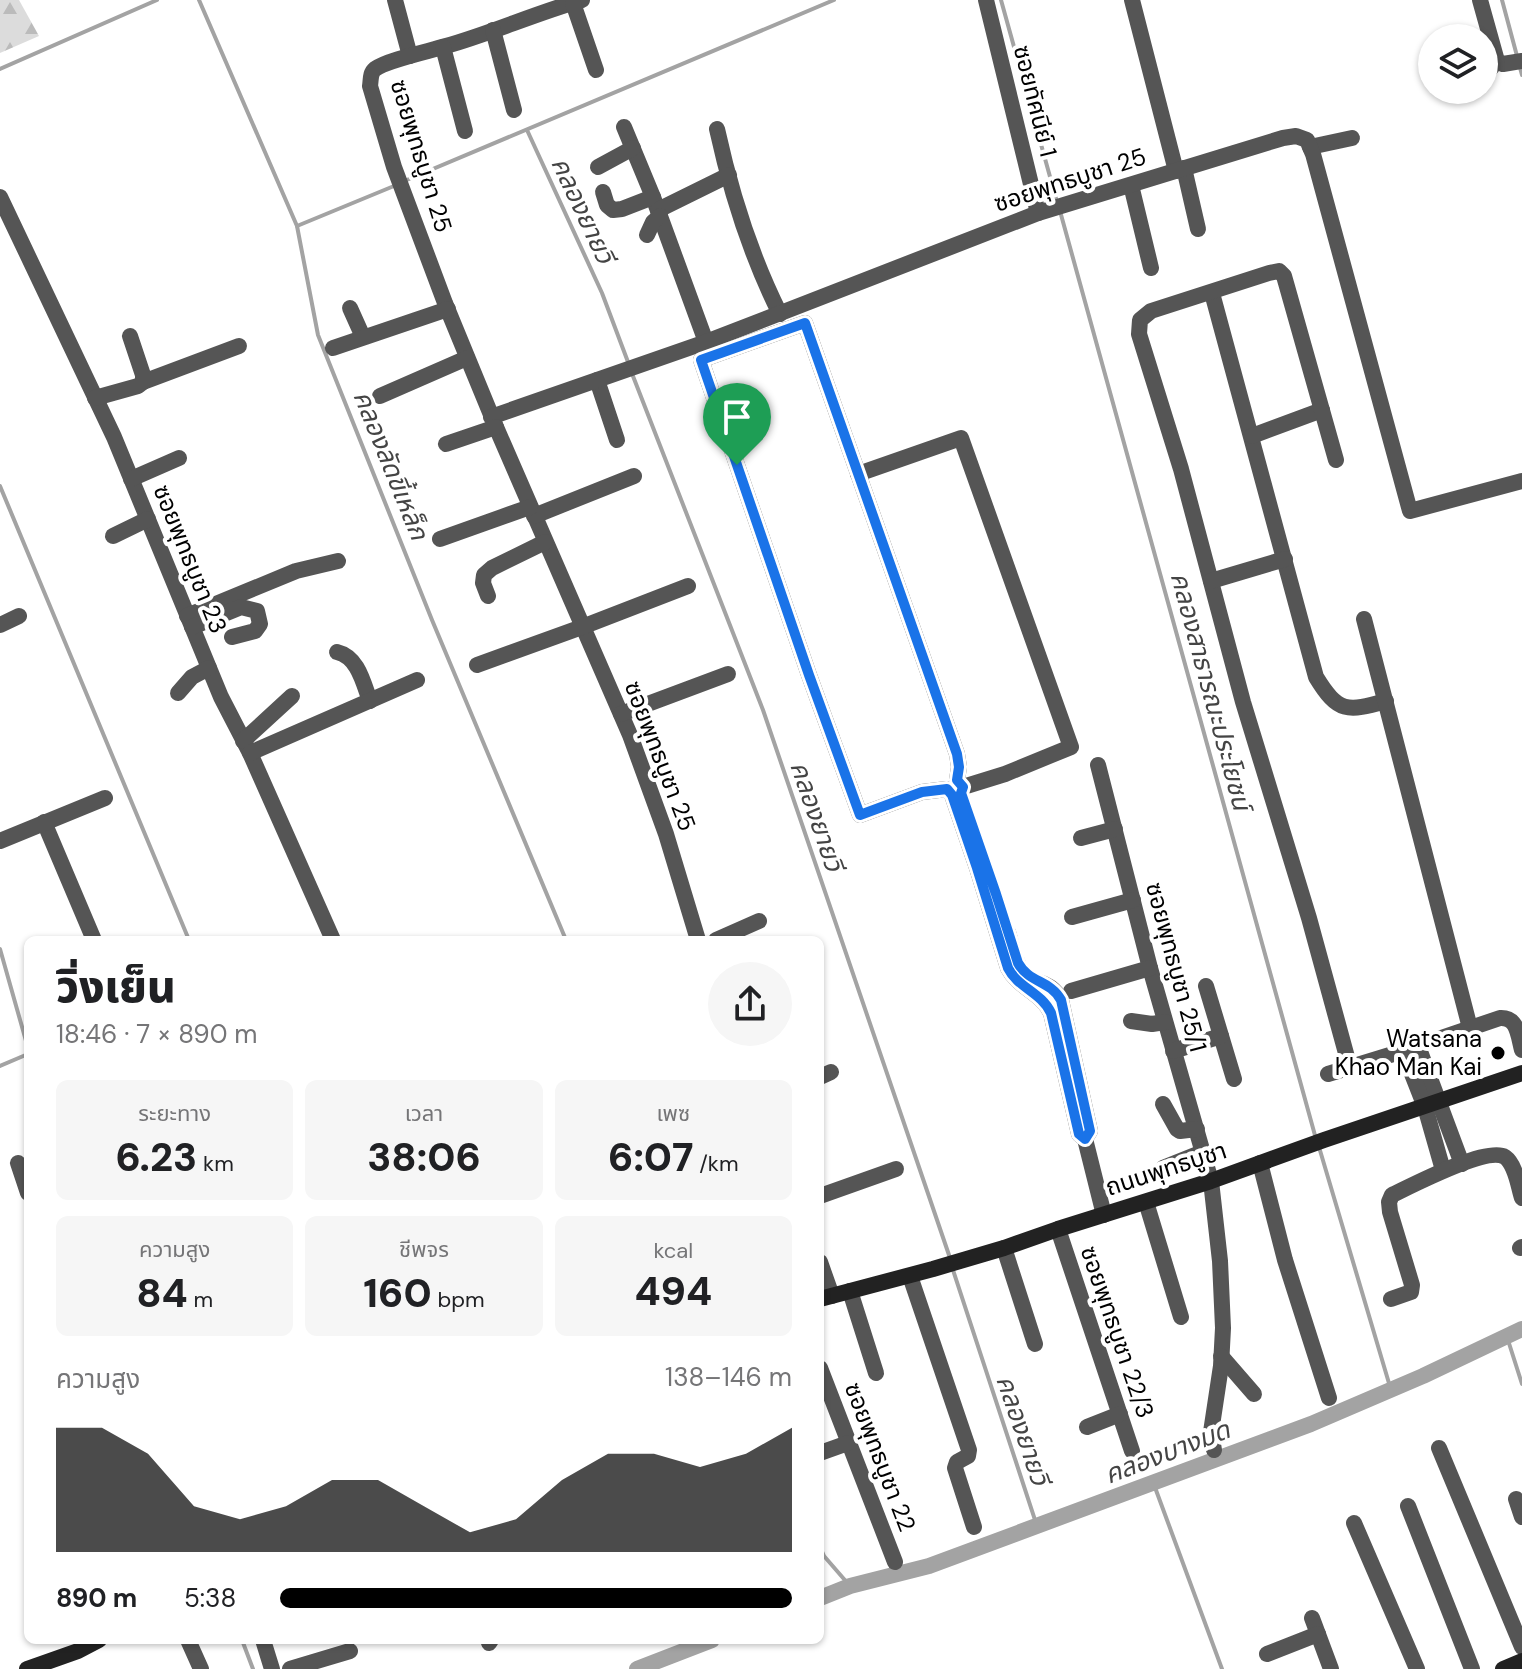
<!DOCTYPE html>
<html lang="th">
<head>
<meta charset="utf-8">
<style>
  :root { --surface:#fff; --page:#f6f6f6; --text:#202124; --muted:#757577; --accent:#000 }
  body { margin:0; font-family:"DM Sans","Noto Sans Thai",sans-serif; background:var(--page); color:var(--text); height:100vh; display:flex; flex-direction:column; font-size:30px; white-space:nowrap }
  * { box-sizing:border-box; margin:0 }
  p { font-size:26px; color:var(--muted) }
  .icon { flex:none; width:44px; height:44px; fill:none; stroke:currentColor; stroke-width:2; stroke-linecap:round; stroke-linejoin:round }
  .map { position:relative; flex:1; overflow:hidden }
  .drawer { position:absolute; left:24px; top:936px; width:800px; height:708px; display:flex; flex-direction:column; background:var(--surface); border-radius:12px; box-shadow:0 2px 6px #0004 }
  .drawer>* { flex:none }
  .tools { position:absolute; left:1418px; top:24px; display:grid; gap:16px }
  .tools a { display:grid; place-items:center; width:80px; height:80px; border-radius:50%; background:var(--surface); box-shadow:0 2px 6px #0004; font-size:40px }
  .pin { position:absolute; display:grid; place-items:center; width:68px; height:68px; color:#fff; margin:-82px -34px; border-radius:50% 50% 50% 0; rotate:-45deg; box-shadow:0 0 8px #0007 }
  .pin .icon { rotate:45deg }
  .round { display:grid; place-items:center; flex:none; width:84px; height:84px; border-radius:42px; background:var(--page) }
  .summary { display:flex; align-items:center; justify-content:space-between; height:136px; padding:0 32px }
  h1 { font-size:44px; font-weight:800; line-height:60px }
  .figures { display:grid; grid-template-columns:repeat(3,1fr); gap:12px; height:136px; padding:8px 32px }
  .figures div { display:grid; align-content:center; border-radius:12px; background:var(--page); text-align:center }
  .figures b { font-size:40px; font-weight:800 }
  .figures small { font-size:22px; font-weight:400 }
  .figures p { font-size:22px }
  .chart { height:224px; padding:16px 32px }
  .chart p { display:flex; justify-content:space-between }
  .chart svg { width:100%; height:144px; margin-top:8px; fill:var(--accent); opacity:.7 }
  ul { padding:0 32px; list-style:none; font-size:26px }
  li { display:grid; grid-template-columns:128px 96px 1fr; align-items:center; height:60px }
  li i { height:20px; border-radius:10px; background:var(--accent) }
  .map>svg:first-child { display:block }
  .forest { fill:url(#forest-firs) }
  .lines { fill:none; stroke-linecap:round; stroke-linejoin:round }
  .stream { stroke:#a3a3a3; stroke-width:4 }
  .canal { stroke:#a3a3a3; stroke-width:16 }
  .street { stroke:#555; stroke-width:16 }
  .secondary { stroke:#222; stroke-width:16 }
  .route-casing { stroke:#fff; stroke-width:16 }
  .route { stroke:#1a73e8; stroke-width:10 }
  .poi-dot { fill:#000; stroke:#fff; stroke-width:3 }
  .labels { text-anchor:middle; stroke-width:8; stroke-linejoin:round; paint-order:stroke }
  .street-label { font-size:24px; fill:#000; stroke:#fff }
  .poi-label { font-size:24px; fill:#000; stroke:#fff; text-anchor:end }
  .water-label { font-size:26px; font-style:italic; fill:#444; stroke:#fff }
</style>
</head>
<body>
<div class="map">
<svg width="1522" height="1669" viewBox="0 0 1522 1669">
  <defs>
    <pattern id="forest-firs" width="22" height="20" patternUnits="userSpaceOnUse" patternTransform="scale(2)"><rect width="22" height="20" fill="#dcdcdc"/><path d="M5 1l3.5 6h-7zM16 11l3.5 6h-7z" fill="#bbb"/></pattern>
  </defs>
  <rect width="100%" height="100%" fill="#fff"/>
  <polygon class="forest" points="0,0 19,0 39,36 0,53"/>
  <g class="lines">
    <g class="stream">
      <polyline points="199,0 297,226 318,335 432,620 566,940"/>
      <polyline points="1001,0 1057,202"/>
      <polyline points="1502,0 1517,56"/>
      <polyline points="1519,64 1522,75"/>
      <polyline points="0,69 157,0"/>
      <polyline points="527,130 602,293 628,362"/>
      <polyline points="402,182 834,0"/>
      <polyline points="1060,211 1316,1139"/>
      <polyline points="297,226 394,186"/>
      <polyline points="631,371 763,710 950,1258"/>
      <polyline points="0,486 189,940"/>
      <polyline points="0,949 28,1048"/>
      <polyline points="0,1066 28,1054"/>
      <polyline points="1319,1147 1391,1390"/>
      <polyline points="952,1267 1037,1526"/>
      <polyline points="1507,1337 1522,1384"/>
      <polyline points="1153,1482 1222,1669"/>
      <polyline points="820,1547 824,1556 850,1586"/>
      <polyline points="242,1640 253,1669"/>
    </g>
    <g class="canal">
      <polyline points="820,1598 850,1586 929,1566 1311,1424 1423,1376 1522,1329"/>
      <polyline points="637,1669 712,1640"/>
    </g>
    <g class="street">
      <polyline points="395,0 410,56"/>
      <path d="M582,0c-46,13 -90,33 -136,46 -16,5 -59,14 -71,23 -5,4 -4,11 -5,17l24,81 51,136 51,124 134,308 36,99 32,106"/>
      <polyline points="986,0 1038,213"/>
      <polyline points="1132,0 1176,171"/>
      <polyline points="1480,0 1497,61 1503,64 1522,61"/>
      <polyline points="573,3 596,70"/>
      <polyline points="493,30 514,110"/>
      <polyline points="443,47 465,131"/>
      <polyline points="1484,76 1497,61"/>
      <polyline points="624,127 653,197 706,342"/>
      <path d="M717,129c14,64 34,127 63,185"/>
      <polyline points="1310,147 1352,138"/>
      <polyline points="598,167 633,148"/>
      <polyline points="1184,168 1198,229"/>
      <polyline points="1131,185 1151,268"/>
      <polyline points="603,192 607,205 613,210 622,209 653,197"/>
      <polyline points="0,197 114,437 221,697 250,753 333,940"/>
      <polyline points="658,210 729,175"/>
      <polyline points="647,235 653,222 660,216"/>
      <path d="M1212,293l104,384c22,36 31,35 70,24"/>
      <polyline points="350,308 363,337"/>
      <polyline points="333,348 448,309"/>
      <polyline points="597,380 617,440"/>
      <polyline points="143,382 239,346"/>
      <polyline points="380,396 467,358"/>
      <polyline points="95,398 138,386 143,382 143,375 130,336"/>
      <polyline points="491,417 706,342 1038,213 1283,138 1296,136 1307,140 1313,154 1410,511 1522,481"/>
      <polyline points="1252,436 1322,410"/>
      <polyline points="446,444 496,427"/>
      <polyline points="1336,460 1286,283 1284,276 1279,271 1269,273 1151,311 1140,320 1139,334 1181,469 1243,702 1309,918 1350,1068"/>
      <polyline points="858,474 961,438 1071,747 1005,774 963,787"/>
      <polyline points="131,479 179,458"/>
      <polyline points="534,516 634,476"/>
      <polyline points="113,536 148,519"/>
      <polyline points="440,539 530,507"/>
      <polyline points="1211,581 1285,559"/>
      <polyline points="488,596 483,583 484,575 492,568 545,542"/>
      <polyline points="187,616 296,571 338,561"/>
      <polyline points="1364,619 1470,1028"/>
      <polyline points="0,625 19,616"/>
      <polyline points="192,627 241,607 257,611 260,624 255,631 232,637"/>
      <path d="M337,652c21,5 26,30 33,49"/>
      <polyline points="477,665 582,627 688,586"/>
      <polyline points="178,693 192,677 209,668"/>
      <polyline points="621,714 728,674"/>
      <polyline points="243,741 292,696"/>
      <polyline points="250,753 417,680"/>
      <polyline points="1098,765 1150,968 1211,1181 1220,1261 1223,1328 1221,1366 1211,1432 1214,1450"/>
      <polyline points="947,789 922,792 860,815 809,675 701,360 805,323 957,754 959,767 957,780"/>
      <path d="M952,795l25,73 31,100c10,20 33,24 43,45l28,121 6,5 19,76"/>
      <polyline points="44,822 94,940"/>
      <polyline points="1081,838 1115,829"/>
      <polyline points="0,841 105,798"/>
      <polyline points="1072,917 1133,900"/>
      <path d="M1008,932c4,13 7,33 17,42 14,12 25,6 36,26l29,131 -5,8"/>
      <polyline points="716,940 759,921"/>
      <polyline points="1206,986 1234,1079"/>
      <polyline points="1071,991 1150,968"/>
      <polyline points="1131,1021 1152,1024 1165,1022"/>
      <polyline points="1418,1046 1462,1164"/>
      <polyline points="1173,1051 1221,1036"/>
      <polyline points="1403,1051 1425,1107 1443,1170"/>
      <path d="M1328,1074l75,-23 97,-33c18,-1 18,18 22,32"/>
      <polyline points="820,1077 831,1072"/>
      <polyline points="1163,1104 1177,1129 1180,1131 1197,1129"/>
      <polyline points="18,1163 28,1193"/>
      <polyline points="1260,1163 1285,1260 1329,1398"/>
      <polyline points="1163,1168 1203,1152"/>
      <polyline points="820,1196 896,1169"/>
      <polyline points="1146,1202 1181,1317"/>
      <polyline points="1058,1229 1132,1451"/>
      <polyline points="1004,1248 1035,1344"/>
      <polyline points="1520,1248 1522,1247"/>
      <polyline points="820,1262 832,1296"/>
      <polyline points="910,1276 969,1450 968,1456 957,1462 955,1468 974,1527"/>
      <polyline points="850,1291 876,1373"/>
      <path d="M1391,1299l20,-7 1,-7 -22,-73 -1,-10 3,-7c19,-9 95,-49 113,-38 11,8 13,29 17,41"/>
      <polyline points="1221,1356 1254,1394"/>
      <polyline points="820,1368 895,1562"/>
      <polyline points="1087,1427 1120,1414"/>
      <polyline points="1439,1448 1522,1647"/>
      <polyline points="820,1453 848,1443"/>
      <polyline points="1516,1499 1522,1517"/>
      <polyline points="1408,1506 1472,1669"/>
      <polyline points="1354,1523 1417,1669"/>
      <polyline points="1312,1618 1331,1669"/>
      <polyline points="188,1640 201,1669"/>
      <polyline points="263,1640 272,1669"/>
      <polyline points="489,1643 491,1640"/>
      <polyline points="1267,1654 1318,1634"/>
      <polyline points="290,1669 350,1651"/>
    </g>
    <g class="secondary">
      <polyline points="820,1299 933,1269 1004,1248 1058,1229 1211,1181 1324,1140 1522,1073"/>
      <polyline points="27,1669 78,1651 99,1640"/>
      <polyline points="1503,1669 1522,1661"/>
    </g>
  </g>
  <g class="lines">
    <g class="route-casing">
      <path id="route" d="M805,323l152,431 2,13 -2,13 6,7 -2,6 35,101 22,69c11,20 32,17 43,37l29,131 -5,8 -6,-5 -28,-121c-10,-21 -33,-25 -43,-45l-31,-100 -25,-73 -5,-6 -25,3 -62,23 -51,-140 -108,-315z"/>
    </g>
    <use href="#route" class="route"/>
  </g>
  <circle class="poi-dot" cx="1498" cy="1053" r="8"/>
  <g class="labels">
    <g class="street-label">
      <text transform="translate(1035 101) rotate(76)" y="8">ซอยทัศนีย์ 1</text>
      <text transform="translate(421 156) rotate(73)" y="8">ซอยพุทธบูชา 25</text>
      <text transform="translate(1070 180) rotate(-18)" y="8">ซอยพุทธบูชา 25</text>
      <text transform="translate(190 559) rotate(68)" y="8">ซอยพุทธบูชา 23</text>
      <text transform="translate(660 756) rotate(69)" y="8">ซอยพุทธบูชา 25</text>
      <text transform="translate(1176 967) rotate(75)" y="8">ซอยพุทธบูชา 25/1</text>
      <text transform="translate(1166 1169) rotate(-18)" y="8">ถนนพุทธบูชา</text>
      <text transform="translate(1117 1332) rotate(71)" y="8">ซอยพุทธบูชา 22/3</text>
      <text transform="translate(880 1457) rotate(69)" y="8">ซอยพุทธบูชา 22</text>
    </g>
    <g class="poi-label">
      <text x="1482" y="1047">Watsana<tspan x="1482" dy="28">Khao Man Kai</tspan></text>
    </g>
    <g class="water-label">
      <text transform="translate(583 210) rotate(65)" y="9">คลองยายวี</text>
      <text transform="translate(391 465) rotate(68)" y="9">คลองลัดขี้เหล็ก</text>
      <text transform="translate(1211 691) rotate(75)" y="9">คลองสาธารณะประโยชน์</text>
      <text transform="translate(817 816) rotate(71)" y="9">คลองยายวี</text>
      <text transform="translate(1023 1430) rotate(71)" y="9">คลองยายวี</text>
      <text transform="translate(1167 1452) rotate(-21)" y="9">คลองบางมด</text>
    </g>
  </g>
</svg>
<div class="tools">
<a><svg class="icon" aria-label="layers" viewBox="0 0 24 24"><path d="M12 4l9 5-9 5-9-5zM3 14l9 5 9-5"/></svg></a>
</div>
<div class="pin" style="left:737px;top:465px;background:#1e9e55"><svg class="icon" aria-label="arrive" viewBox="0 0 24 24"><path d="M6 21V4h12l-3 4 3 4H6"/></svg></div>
<section class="drawer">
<div class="summary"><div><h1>วิ่งเย็น</h1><p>18:46 · 7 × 890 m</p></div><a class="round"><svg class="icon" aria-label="share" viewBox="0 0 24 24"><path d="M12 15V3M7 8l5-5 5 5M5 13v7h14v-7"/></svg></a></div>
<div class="figures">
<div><p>ระยะทาง</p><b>6.23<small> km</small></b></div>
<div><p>เวลา</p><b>38:06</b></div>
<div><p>เพซ</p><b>6:07<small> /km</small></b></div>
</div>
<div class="figures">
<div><p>ความสูง</p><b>84<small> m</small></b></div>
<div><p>ชีพจร</p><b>160<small> bpm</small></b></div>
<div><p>kcal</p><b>494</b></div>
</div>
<div class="chart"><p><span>ความสูง</span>138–146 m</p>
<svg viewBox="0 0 160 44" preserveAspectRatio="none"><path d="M0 44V6L10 6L20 14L30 30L40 34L50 30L60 22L70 22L80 30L90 38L100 34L110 22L120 14L130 14L140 18L150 14L160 6V44z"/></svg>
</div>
<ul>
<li><b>890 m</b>5:38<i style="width:100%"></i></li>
</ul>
</section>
</div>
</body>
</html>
